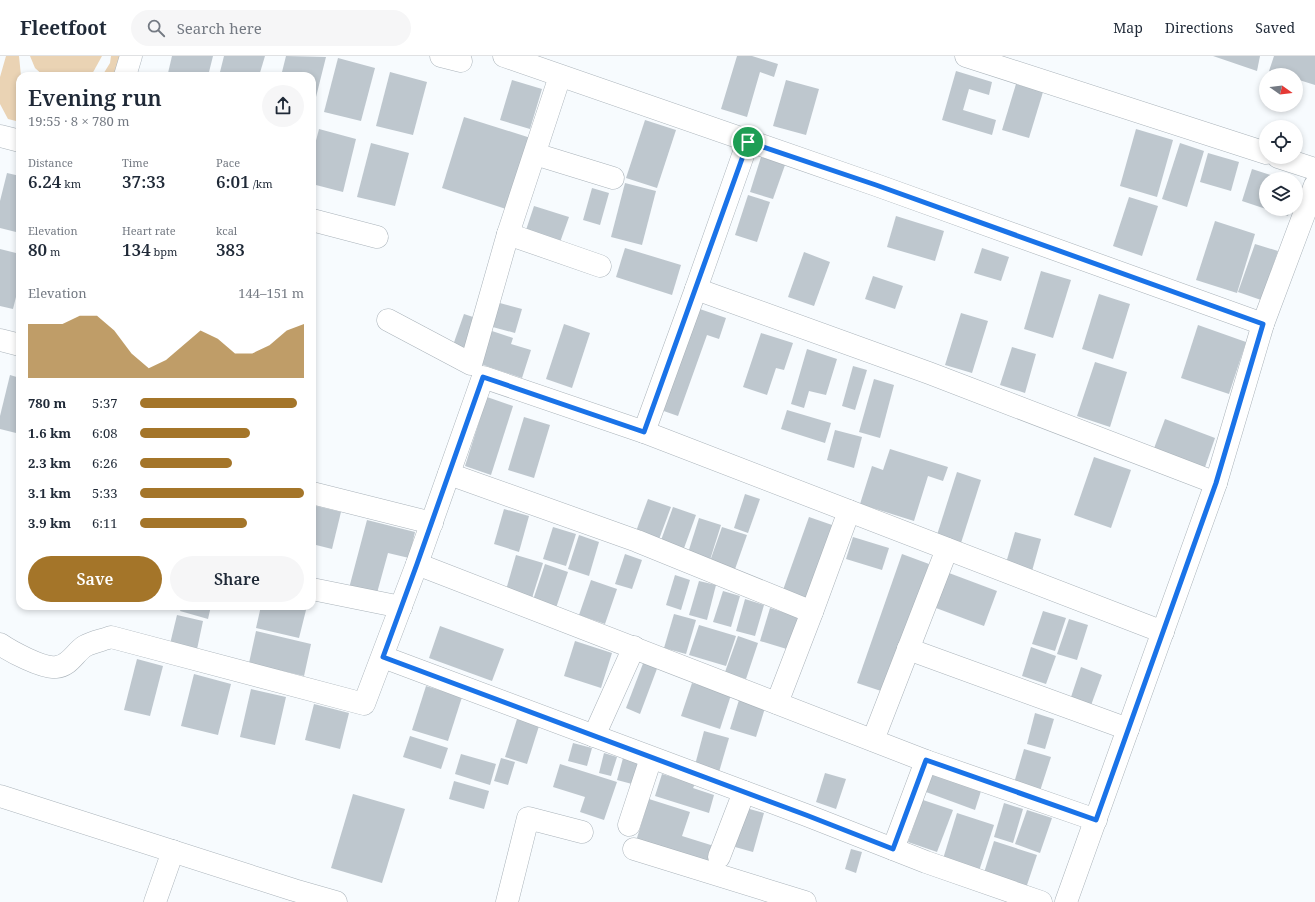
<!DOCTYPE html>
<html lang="en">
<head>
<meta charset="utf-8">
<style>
  :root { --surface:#fff; --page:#f6f6f7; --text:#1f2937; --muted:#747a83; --line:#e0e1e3; --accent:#a47529 }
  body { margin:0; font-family:"Noto Serif",serif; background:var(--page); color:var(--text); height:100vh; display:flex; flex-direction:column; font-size:15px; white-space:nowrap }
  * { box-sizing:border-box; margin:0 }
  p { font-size:13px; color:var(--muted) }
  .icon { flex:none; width:22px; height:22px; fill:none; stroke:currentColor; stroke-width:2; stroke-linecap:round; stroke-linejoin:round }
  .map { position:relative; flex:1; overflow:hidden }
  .sheet { position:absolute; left:16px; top:16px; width:300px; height:538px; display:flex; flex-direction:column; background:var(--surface); border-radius:12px; box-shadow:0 2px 6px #0003 }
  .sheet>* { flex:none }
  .needle { width:26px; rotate:104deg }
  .controls { position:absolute; left:1259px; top:12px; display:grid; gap:8px }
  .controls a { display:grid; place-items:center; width:44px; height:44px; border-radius:50%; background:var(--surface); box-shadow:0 2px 6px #0003; font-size:20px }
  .pin { position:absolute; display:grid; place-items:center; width:34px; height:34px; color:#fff; margin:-17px; border:2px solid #fff; border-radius:50%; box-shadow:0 1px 4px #0007 }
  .round { display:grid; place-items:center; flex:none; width:42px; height:42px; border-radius:21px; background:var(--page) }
  .head { display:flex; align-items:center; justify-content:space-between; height:68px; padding:0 12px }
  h1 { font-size:22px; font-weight:600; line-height:30px }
  .metrics { display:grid; grid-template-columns:repeat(3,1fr); gap:6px; height:68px; padding:4px 12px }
  .metrics div { display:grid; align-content:center }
  .metrics b { font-size:17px; font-weight:600 }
  .metrics small { font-size:11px; font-weight:400 }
  .metrics p { font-size:11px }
  .chart { height:112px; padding:8px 12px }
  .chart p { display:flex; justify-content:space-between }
  .chart svg { width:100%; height:72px; margin-top:4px; fill:var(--accent); opacity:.7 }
  .action { display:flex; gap:8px; margin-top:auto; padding:8px 12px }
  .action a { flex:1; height:46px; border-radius:24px; background:var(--accent); color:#fff; font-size:16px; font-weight:600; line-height:46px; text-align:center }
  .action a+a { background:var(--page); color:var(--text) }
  ul { padding:0 12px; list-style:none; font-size:13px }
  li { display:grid; grid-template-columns:64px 48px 1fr; align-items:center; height:30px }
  li i { height:10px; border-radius:5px; background:var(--accent) }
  header { display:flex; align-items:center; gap:24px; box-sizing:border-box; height:56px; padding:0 20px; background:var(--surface); border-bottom:1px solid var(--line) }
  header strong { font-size:19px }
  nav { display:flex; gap:22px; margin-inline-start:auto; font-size:14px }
  .search { width:280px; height:36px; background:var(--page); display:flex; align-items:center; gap:10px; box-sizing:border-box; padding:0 14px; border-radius:22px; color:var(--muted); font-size:15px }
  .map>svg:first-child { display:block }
  .green { fill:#ead3b4 }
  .building { fill:#bec7ce }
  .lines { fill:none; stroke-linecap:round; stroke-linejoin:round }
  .street-casing { stroke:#aab3ba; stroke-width:23 }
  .street { stroke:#fff; stroke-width:22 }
  .route-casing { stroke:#fff; stroke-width:8 }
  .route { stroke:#1a73e8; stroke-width:5 }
</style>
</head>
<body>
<header>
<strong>Fleetfoot</strong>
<div class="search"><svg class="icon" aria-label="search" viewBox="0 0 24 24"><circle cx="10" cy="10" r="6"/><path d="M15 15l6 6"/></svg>Search here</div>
<nav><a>Map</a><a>Directions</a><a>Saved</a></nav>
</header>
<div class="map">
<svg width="1315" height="846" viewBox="0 0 1315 846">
  <rect width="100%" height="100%" fill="#f7fbfe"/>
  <g class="green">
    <polygon points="6,0 19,0 21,20 20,20 20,66 8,63 0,48 0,21"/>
    <polygon points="30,0 102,0 91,20 44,20 35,12"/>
    <polygon points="111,0 124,0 119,20 102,20 110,7"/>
  </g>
  <g class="building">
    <polygon points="172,0 213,0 208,20 179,20 168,17"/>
    <polygon points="224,0 265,0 259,20 219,20"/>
    <polygon points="286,0 326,1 313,53 312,20 281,20"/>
    <polygon points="737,0 752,0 778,8 774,21 760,16 747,61 721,53"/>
    <polygon points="1213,0 1260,0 1257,15"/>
    <polygon points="1274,0 1315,0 1315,29 1296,23 1296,19 1282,19 1269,15"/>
    <polygon points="338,2 375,12 361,65 324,56"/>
    <polygon points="956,15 992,26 989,39 969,33 963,54 996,64 992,79 942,64"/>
    <polygon points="390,16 427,26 413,79 376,70"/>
    <polygon points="512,24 542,33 530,73 500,64"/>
    <polygon points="786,24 819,33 806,79 773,70"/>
    <polygon points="1016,28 1043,36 1029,82 1002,74"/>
    <polygon points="464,61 537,84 506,153 442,132"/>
    <polygon points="645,64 676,74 657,132 626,122"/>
    <polygon points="319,73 356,83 343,136 312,128 312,100"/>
    <polygon points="1136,73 1173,84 1157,141 1120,130"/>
    <polygon points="371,87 409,97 395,150 357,141"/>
    <polygon points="1180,87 1204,95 1187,151 1162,143"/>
    <polygon points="1208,97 1239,106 1231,135 1200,126"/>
    <polygon points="761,101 785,109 773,143 750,136"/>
    <polygon points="1252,113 1283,123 1266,123 1266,153 1242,145"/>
    <polygon points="7,117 20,120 20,177 0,172 0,145"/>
    <polygon points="625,127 656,135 642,189 611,181"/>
    <polygon points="592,132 609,137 600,169 583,164"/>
    <polygon points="748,139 770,146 757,186 735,179"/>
    <polygon points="1129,141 1158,150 1142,200 1113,190"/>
    <polygon points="534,150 569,161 559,189 525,177"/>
    <polygon points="1266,153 1290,153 1288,160"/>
    <polygon points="896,160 944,175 935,205 887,191"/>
    <polygon points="1215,165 1255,178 1237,237 1196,224"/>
    <polygon points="1255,188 1278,195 1261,244 1238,236"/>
    <polygon points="625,192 681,209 672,239 616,221"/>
    <polygon points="982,192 1009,201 1001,225 974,217"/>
    <polygon points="0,193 20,198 20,225 13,253 0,250"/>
    <polygon points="804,196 830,206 814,250 788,241"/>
    <polygon points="1041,215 1071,224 1053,282 1024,273"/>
    <polygon points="873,220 903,230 895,253 865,243"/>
    <polygon points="1099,238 1130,248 1113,303 1082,293"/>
    <polygon points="496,246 522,253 515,277 489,270"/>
    <polygon points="694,251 726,262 719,283 707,279 678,360 658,353"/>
    <polygon points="961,257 988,265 972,317 945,309"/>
    <polygon points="464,258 482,264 471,298 452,292"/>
    <polygon points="564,268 590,277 572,332 546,323"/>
    <polygon points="1198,269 1246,286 1229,338 1181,322"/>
    <polygon points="486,273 513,282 511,288 531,294 522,322 475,306"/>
    <polygon points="761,277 793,287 784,314 776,312 767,339 743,331"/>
    <polygon points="1012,291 1036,298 1025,337 1000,329"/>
    <polygon points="807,293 837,303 826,339 809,335 804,352 791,348"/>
    <polygon points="1095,306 1127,316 1110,371 1077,360"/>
    <polygon points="853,310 867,314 855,354 842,350"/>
    <polygon points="10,319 20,322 20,378 0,373 0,360"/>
    <polygon points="874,323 894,329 880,382 859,376"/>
    <polygon points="487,341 513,350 491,419 465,410"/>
    <polygon points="787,354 831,367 825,387 781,373"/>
    <polygon points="524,361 550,369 534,422 508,414"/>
    <polygon points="1165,363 1215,382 1204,414 1153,395"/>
    <polygon points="835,374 862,381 854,412 827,404"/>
    <polygon points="890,393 948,411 943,425 928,420 914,465 860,448 872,410 883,414"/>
    <polygon points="1094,401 1131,414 1111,472 1074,459"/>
    <polygon points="957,416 981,424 961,487 937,479"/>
    <polygon points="745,438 760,443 748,477 734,472"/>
    <polygon points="648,443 671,451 658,486 635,478"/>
    <polygon points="316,450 341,456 332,493 312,488 312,466"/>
    <polygon points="673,451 696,459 683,495 660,487"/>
    <polygon points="504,453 529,460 519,496 494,488"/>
    <polygon points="809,461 835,470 809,543 783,534"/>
    <polygon points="699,462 721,469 710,504 688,497"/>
    <polygon points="367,464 415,476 409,502 388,497 377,537 348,536"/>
    <polygon points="553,471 576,478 566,510 543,503"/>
    <polygon points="722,471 747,479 734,516 709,508"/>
    <polygon points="1015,476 1041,483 1032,515 1006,507"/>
    <polygon points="579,479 599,486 589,520 568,513"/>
    <polygon points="853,481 889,492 882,514 846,503"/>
    <polygon points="625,498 642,504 632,533 615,528"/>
    <polygon points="902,498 929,508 884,636 857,627"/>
    <polygon points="516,499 543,507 532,542 506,534"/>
    <polygon points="545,508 568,516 556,552 533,544"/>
    <polygon points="949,517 997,535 984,570 936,552"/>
    <polygon points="675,519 690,524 681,554 666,549"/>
    <polygon points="591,524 617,533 605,568 579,559"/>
    <polygon points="699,525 716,529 707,564 689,559"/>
    <polygon points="723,535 740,540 731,571 713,566"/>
    <polygon points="745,543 764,549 755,580 736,575"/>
    <polygon points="182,550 211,550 208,563 180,555"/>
    <polygon points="261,550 307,550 299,582 256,572"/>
    <polygon points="770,552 801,562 790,594 760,585"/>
    <polygon points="1043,555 1066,562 1055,595 1032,588"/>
    <polygon points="674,558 696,564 686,598 664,592"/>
    <polygon points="177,559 203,565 196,598 169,592"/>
    <polygon points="1069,563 1088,569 1077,604 1057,598"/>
    <polygon points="699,569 736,580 726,610 689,599"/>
    <polygon points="440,570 504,593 492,625 429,602"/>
    <polygon points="256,575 311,588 304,620 249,607"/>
    <polygon points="738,580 758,587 746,623 725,616"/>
    <polygon points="575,585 612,597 601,632 564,620"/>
    <polygon points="1031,591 1056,600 1046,628 1022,620"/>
    <polygon points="137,603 163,610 150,660 124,654"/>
    <polygon points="644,605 658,610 640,658 626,652"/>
    <polygon points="1081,611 1102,619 1090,652 1070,644"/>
    <polygon points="194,618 231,628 218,679 181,670"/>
    <polygon points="692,627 731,639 720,673 681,660"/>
    <polygon points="426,630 462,641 448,685 412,674"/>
    <polygon points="251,633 286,641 275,689 240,681"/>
    <polygon points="739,644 765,652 756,681 730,673"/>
    <polygon points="314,648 349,657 340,693 305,684"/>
    <polygon points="1035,657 1054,663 1045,693 1027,688"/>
    <polygon points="517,663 539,670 527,708 505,701"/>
    <polygon points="704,675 729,682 719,716 695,709"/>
    <polygon points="410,680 448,692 441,713 403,701"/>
    <polygon points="573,687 592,692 587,710 568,705"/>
    <polygon points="1024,693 1051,701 1040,735 1014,727"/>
    <polygon points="604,697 617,701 611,720 599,717"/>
    <polygon points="461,698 496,708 490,729 455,718"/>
    <polygon points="501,702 515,706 508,729 494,725"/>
    <polygon points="623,702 638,706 632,728 617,724"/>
    <polygon points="560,708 617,726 604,764 580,756 585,741 553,731"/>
    <polygon points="825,717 846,723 836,753 816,746"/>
    <polygon points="662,718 695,728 693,732 714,739 709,757 655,740"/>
    <polygon points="933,718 981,735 975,754 926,736"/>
    <polygon points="454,725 489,735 484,753 449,743"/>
    <polygon points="353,738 405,753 382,827 331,812"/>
    <polygon points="649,743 690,756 682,780 714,790 709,809 636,785"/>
    <polygon points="923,744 953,754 937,796 908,786"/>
    <polygon points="1004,747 1023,753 1013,787 994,781"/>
    <polygon points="746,752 764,757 753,796 735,791"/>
    <polygon points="1027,754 1052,762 1040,797 1015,788"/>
    <polygon points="957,757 994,769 979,815 943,803"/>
    <polygon points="994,785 1037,799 1025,835 983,820"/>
    <polygon points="851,793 862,796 856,817 845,813"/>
  </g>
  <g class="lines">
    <g class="street-casing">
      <g id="street">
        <polyline points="441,0 461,5"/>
        <polyline points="504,0 876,129 1263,268"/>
        <polyline points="966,0 1266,97"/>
        <polyline points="125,20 131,0"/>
        <polyline points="0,80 20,85"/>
        <polyline points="748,85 696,233 929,317 1216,427"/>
        <polyline points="535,98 613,122"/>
        <polyline points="1278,101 1315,113"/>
        <polyline points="312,164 377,181"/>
        <polyline points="508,178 600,210"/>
        <polyline points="696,233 644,376 1163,576"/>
        <polyline points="388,264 471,308 508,178 560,20"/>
        <polyline points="0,284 20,289"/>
        <polyline points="449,418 637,485 812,556"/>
        <polyline points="312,437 432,467"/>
        <polyline points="417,508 926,705 1096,764"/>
        <polyline points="312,533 401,551"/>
        <path d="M0,588c10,7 43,25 56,23 14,-1 19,-15 29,-21 7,-4 18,-6 26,-9l253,67 53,-140 66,-187 161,55"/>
        <polyline points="908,593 1128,673"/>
        <polyline points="383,601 806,759 926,806 1041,846"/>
        <polyline points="777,647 812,556 849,455"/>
        <polyline points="594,680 634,591"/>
        <polyline points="873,684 947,493"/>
        <polyline points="0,740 294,834 336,846"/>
        <polyline points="629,769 651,702"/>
        <polyline points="634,793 805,846"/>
        <polyline points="893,793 926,705"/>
        <polyline points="719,801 744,736"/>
        <polyline points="155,846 173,795"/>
        <polyline points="507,846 528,762 582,776"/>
        <polyline points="1066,846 1216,427 1263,268 1315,129"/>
      </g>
    </g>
    <use href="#street" class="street"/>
  </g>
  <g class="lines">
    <g class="route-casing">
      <polygon id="route" points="748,86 876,129 1263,268 1216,427 1096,764 926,704 893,793 806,759 383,601 417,508 483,321 644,376"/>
    </g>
    <use href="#route" class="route"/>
  </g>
</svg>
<div class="controls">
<a><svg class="needle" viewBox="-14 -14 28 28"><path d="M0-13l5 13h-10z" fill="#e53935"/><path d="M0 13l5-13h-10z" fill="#747a83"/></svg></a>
<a><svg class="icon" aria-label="locate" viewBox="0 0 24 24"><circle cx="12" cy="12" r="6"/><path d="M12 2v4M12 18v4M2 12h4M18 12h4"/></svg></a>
<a><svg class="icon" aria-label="layers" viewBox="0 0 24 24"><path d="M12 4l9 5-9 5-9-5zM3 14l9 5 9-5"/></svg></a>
</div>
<div class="pin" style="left:748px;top:86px;background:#1e9e55"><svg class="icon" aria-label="arrive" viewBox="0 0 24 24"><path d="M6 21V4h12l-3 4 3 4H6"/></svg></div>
<section class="sheet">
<div class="head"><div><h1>Evening run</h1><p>19:55 · 8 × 780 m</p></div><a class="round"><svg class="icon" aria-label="share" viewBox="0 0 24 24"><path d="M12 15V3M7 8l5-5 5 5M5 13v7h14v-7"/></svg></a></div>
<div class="metrics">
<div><p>Distance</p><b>6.24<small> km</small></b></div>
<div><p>Time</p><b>37:33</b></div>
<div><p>Pace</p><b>6:01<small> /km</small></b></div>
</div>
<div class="metrics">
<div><p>Elevation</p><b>80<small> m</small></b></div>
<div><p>Heart rate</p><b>134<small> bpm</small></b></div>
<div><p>kcal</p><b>383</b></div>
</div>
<div class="chart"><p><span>Elevation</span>144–151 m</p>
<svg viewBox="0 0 160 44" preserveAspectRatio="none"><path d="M0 44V11L10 11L20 11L30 6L40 6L50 15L60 29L70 38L80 33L90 24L100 15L110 20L120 29L130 29L140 24L150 15L160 11V44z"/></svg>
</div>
<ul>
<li><b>780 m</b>5:37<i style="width:96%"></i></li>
<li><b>1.6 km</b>6:08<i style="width:67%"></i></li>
<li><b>2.3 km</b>6:26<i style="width:56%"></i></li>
<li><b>3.1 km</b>5:33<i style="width:100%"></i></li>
<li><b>3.9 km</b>6:11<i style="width:65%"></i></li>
</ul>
<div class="action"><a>Save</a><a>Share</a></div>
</section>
</div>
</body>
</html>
